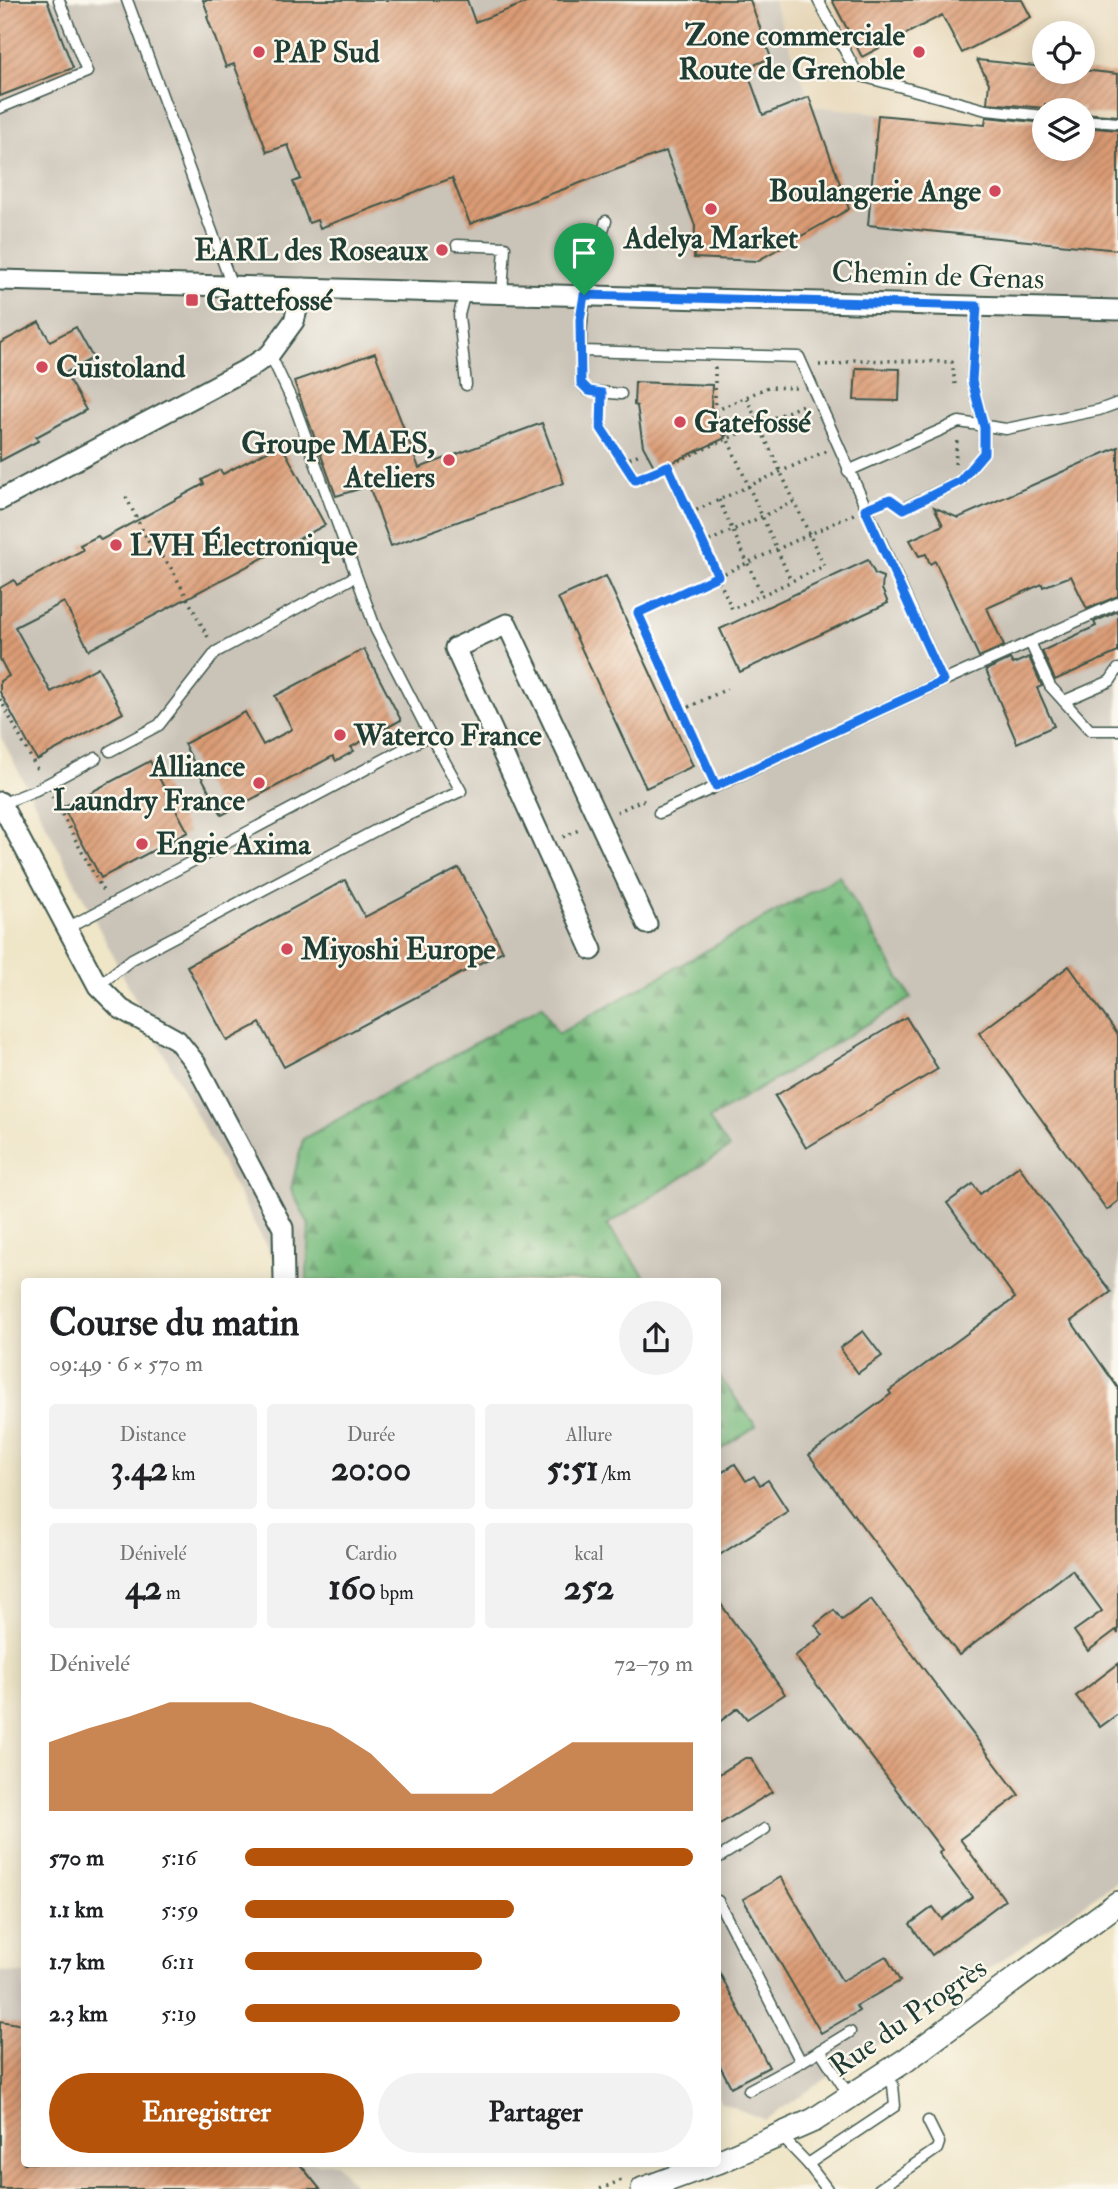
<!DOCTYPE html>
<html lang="fr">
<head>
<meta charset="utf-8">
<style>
  :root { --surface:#fff; --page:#f2f2f2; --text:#202124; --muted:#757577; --accent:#b45309 }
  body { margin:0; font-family:"IM FELL Double Pica",serif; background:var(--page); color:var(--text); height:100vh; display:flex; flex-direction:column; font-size:26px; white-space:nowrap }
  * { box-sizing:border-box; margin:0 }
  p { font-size:23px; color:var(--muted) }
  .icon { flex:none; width:38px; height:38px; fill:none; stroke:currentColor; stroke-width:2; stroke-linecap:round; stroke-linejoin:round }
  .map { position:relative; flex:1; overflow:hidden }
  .drawer { position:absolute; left:21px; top:1278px; width:700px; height:889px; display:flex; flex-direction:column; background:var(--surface); border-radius:7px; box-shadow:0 4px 18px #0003 }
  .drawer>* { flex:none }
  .buttons { position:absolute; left:1032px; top:21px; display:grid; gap:14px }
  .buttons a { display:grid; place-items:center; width:63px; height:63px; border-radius:50%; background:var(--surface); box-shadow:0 4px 18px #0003; font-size:35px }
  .pin { position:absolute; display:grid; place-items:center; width:60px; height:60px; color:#fff; margin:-72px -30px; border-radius:50% 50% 50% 0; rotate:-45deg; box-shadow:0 0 7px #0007 }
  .pin .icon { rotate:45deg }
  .round { display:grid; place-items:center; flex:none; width:74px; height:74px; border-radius:37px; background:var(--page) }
  .headline { display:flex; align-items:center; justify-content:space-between; height:119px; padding:0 28px }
  h1 { font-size:38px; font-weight:800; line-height:52px }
  .metrics { display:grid; grid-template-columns:repeat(3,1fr); gap:10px; height:119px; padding:7px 28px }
  .metrics div { display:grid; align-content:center; border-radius:7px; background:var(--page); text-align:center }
  .metrics b { font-size:35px; font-weight:800 }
  .metrics small { font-size:19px; font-weight:400 }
  .metrics p { font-size:19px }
  .chart { height:196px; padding:14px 28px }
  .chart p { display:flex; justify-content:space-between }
  .chart svg { width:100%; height:126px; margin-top:7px; fill:var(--accent); opacity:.7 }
  .action { display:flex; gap:14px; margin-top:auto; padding:14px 28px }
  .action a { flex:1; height:80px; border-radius:42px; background:var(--accent); color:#fff; font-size:28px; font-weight:800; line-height:80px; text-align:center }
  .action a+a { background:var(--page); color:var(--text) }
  ul { padding:0 28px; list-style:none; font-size:23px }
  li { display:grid; grid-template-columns:112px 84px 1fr; align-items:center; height:52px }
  li i { height:18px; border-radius:9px; background:var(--accent) }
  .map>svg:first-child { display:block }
  .built { fill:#e6d6b7; fill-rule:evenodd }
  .industrial { fill:#cac3b8 }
  .forest { fill:url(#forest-firs); stroke:#4c7c59; stroke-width:2 }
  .building { fill:url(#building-hatch) }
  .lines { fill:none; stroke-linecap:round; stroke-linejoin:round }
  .service-casing { stroke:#3e564a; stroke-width:13 }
  .minor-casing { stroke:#3e564a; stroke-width:23 }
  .tertiary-casing { stroke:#3e564a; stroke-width:26 }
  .path { stroke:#3e564a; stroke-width:3.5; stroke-dasharray:2 5; stroke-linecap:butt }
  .service { stroke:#fff; stroke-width:10 }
  .minor { stroke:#fff; stroke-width:19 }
  .tertiary { stroke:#fff; stroke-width:23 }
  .route-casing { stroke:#fff; stroke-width:14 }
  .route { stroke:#1a73e8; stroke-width:9 }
  .poi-dot { fill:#d1495b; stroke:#fbf7ec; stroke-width:2.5 }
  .labels { text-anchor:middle; stroke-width:5; stroke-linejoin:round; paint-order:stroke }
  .poi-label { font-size:30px; font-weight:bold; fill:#1f3d34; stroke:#fbf7ec; text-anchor:start }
  .street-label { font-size:30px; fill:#1f3d34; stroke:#fbf7ec }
</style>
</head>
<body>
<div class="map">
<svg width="1118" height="2189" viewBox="0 0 1118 2189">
  <defs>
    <pattern id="forest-firs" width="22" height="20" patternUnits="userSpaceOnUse" patternTransform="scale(1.75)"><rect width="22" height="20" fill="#78bc7e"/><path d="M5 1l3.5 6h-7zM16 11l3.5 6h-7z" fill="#629a68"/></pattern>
    <pattern id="building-hatch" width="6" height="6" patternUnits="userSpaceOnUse" patternTransform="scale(1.75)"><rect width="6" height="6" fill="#db9b75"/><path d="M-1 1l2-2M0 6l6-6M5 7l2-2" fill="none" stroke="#b18061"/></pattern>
  </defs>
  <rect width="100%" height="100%" fill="#fbf7ec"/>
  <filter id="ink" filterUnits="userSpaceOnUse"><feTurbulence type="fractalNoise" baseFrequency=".0143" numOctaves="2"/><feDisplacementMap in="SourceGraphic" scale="14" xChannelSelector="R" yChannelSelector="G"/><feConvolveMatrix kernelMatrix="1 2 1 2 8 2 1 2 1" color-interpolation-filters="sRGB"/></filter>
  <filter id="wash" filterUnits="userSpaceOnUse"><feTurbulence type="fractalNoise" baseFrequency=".00686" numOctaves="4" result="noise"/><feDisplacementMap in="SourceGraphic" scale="28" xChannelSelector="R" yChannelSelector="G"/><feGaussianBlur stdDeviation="1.57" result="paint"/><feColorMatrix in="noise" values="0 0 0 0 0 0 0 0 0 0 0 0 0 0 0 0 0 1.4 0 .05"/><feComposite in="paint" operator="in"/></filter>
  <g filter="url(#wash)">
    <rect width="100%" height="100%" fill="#efe5c7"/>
    <path class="built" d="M773,0h345v139l-35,-4v-25h-38v21l-233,-25zM1045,33h38v39h-38z"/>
    <g class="industrial">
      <polygon points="0,0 773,0 812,106 1045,131 1045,149 1083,149 1118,139 1118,1881 765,2120 721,2102 718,2096 718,1281 285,1281 148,1024 0,735"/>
      <polygon points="0,1971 24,1974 24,2163 336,2163 357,2189 0,2189"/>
    </g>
    <g class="forest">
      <polygon points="839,876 911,998 709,1119 729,1148 607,1225 648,1281 307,1281 309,1225 291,1189 303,1139 542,1006 558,1034"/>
      <polygon points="718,1375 756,1426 718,1451"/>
    </g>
    <g id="blocks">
      <g class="building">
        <polygon points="0,0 47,0 73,68 0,96"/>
        <polygon points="203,0 467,0 475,22 534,0 750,0 771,58 746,68 763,115 809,97 849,209 757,261 694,258 695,226 666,151 470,224 452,178 320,228 317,220 309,223 293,182 301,179 288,145 267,152 234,64 226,67 207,17 209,16"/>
        <polygon points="832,0 1022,0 1031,17 962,53 942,15 862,57"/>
        <polygon points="977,60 1045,67 1045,72 1083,70 1118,74 1118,116 1083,113 1083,108 1045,104 1045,108 987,103 989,83"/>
        <polygon points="878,115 985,125 986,117 1045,123 1045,149 1083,149 1083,127 1118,130 1118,250 868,225"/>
        <polygon points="39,322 50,341 76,327 93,358 65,373 86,410 36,437 38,441 0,461 0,343"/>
        <polygon points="375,353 419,468 542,423 564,483 391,546 369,486 336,496 294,381"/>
        <polygon points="856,368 900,369 899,401 854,400"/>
        <polygon points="635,382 712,385 711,407 725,438 656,470 643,446 637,406 634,405"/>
        <polygon points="281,444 325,525 89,650 64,602 15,627 51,692 98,667 123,713 37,760 0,692 0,681 9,676 0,659 0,588 14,580 17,585 83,550 80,545 98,536 101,540 204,484 202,480 220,470 223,474"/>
        <polygon points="1118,447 1118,596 1087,609 1071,576 1043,587 1042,584 987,608 1004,646 979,657 935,561 930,564 926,554 919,556 910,540 943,525 934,507 958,518"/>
        <polygon points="868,560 875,574 883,577 882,589 888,603 740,672 720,629"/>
        <polygon points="606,576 693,766 646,788 558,598"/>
        <polygon points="1118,611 1118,652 1055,680 1042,651 1096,626 1094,622"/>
        <polygon points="364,649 401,720 351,747 354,751 336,761 333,756 222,815 184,744 245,712 263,745 292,729 275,696"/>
        <polygon points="1029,657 1042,686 1037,688 1054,726 1017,743 986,670 1010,659 1013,664"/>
        <polygon points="150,761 188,832 101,878 63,807"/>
        <polygon points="459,868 503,951 284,1067 260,1023 227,1041 187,966 345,880 365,917"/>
        <polygon points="1069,966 1118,1035 1118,1201 1107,1210 979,1033"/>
        <polygon points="906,1017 938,1069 806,1148 775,1096"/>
        <polygon points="1019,1166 1111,1292 1071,1321 1118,1388 1118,1634 1116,1630 1088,1651 1074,1631 1102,1611 1072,1570 959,1655 809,1455 891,1394 889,1391 1015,1298 947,1203 973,1184 980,1194"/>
        <polygon points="863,1331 882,1356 858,1373 840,1348"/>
        <polygon points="735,1464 746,1481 754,1476 760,1485 768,1480 788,1511 718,1556 718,1475"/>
        <polygon points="871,1599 1019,1795 960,1839 1005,1900 932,1955 910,1924 933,1907 942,1919 972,1897 939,1853 942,1850 795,1656 823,1635 815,1625 834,1610 842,1620"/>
        <polygon points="718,1600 785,1694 747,1719 738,1708 718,1723"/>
        <polygon points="1118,1664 1118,1714 1100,1727 1076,1696"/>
        <polygon points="745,1758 751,1758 772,1792 718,1825 718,1775"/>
        <polygon points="781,1877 842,1981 886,1956 900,1981 856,2006 859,2011 821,2033 743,1899"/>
        <polygon points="718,1970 769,2067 731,2087 718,2062"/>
        <polygon points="0,2021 24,2025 24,2163 299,2163 320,2189 0,2189"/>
      </g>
    </g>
  </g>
  <g filter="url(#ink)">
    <use href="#blocks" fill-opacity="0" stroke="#3e564a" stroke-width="2"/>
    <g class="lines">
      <g class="service-casing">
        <g id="service">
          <polyline points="127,0 232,286"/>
          <polyline points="818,0 858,75 986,110 1045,116"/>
          <polyline points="0,108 87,72 59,0"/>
          <polyline points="1083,120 1118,123"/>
          <path d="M606,221c-15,46 -26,82 -25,130l218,6 144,324 -284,132"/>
          <polyline points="457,245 505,247 502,293"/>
          <polyline points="465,292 459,315 466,385"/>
          <polyline points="581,351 581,383 588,391 621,394"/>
          <polyline points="848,471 959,422 1006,429 1099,410 1118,403"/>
          <polyline points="904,508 960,481 984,453 984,427 972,381 977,306"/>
          <polyline points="1030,642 1050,686 1090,730 1118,730"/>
          <polyline points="943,681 1118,603"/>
          <polyline points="1064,701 1110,681 1118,669"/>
          <polyline points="110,751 159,725 216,652 356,576"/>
          <polyline points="1,804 36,790 96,758"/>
          <polyline points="67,928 430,735 376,630 295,407 270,354"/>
          <polyline points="98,986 132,959 384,826 461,791 430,735"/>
          <polyline points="718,1858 765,1829"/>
          <polyline points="718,1901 801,2062 749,2090"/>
          <polyline points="820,2050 850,2097"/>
          <polyline points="801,2062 850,2032"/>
          <polyline points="781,2136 808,2164 827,2189"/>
          <polyline points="808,2164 895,2106 893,2085 885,2074"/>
          <polyline points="879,2189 937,2149 939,2143 928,2121"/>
        </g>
      </g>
      <g class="minor-casing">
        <g id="minor">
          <polyline points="0,280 1118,310"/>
          <polyline points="0,500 249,368 270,354 294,321 303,288"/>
          <polyline points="0,802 98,986 121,1009 177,1040 196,1064 283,1228 284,1281"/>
          <polyline points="592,950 455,648 507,624 647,924"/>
        </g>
      </g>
      <g class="tertiary-casing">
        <g id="tertiary">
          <polyline points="718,2162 814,2120 906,2060 1118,1903"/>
          <polyline points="643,2189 714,2163"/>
        </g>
      </g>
      <g class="path">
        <polyline points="819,365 840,364 855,360 952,362 955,384"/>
        <polyline points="715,367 715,411 791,581"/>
        <polyline points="602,405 601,428 635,480 805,404"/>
        <polyline points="715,411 768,387 797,388"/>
        <polyline points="623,461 640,454"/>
        <polyline points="955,464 957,440"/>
        <polyline points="668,466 732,609 824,566 746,397"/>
        <polyline points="126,497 148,541 170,566 210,641"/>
        <polyline points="719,500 762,595"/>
        <polyline points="690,513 826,451"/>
        <polyline points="703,544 793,502"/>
        <polyline points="0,699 38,771"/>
        <polyline points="682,710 727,689"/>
        <polyline points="711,775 638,613 854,514"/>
        <polyline points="52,796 103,891"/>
        <polyline points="617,812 642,800 647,804"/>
        <polyline points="563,837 581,829"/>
        <polyline points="600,2189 624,2179"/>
      </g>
      <use href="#service" class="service"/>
      <use href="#minor" class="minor"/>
      <use href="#tertiary" class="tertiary"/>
    </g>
  </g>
  <g class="lines" filter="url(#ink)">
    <g class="route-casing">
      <polygon id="route" points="584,295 977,306 972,381 984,427 984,453 960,481 904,509 890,499 865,509 943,681 716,786 638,613 718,576 668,466 635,480 601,428 602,393 589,391 581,383 580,320"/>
    </g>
    <use href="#route" class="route"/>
  </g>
  <g class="poi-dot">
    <circle cx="259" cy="52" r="7"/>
    <circle cx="919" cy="52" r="7"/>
    <circle cx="995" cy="191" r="7"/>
    <circle cx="711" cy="209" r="7"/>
    <circle cx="442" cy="250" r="7"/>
    <rect x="185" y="293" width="14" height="14" rx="3.5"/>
    <circle cx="42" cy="367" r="7"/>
    <circle cx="680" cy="422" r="7"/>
    <circle cx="449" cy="460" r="7"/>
    <circle cx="116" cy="545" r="7"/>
    <circle cx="340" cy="735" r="7"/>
    <circle cx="259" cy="783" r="7"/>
    <circle cx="142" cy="844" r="7"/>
    <circle cx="287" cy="949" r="7"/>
  </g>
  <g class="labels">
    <g class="poi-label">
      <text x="905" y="45" text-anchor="end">Zone commerciale<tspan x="905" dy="34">Route de Grenoble</tspan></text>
      <text x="273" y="62">PAP Sud</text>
      <text x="981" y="201" text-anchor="end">Boulangerie Ange</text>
      <text x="711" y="248" text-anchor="middle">Adelya Market</text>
      <text x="428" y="260" text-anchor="end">EARL des Roseaux</text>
      <text x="206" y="310">Gattefossé</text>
      <text x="56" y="377">Cuistoland</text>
      <text x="694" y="432">Gatefossé</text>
      <text x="435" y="453" text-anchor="end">Groupe MAES,<tspan x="435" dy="34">Ateliers</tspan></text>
      <text x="130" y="555">LVH Électronique</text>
      <text x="354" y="745">Waterco France</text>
      <text x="245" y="776" text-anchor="end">Alliance<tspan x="245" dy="34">Laundry France</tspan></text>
      <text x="156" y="854">Engie Axima</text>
      <text x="301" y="959">Miyoshi Europe</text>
    </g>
    <g class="street-label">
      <text transform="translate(938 275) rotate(2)" y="10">Chemin de Genas</text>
      <text transform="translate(908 2017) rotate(-35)" y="10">Rue du Progrès</text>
    </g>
  </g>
</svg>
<div class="buttons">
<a><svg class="icon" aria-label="locate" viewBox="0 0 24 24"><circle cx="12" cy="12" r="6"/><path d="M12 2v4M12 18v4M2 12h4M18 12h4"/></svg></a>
<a><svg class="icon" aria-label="layers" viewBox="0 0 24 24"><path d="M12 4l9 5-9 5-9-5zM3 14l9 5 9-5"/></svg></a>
</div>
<div class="pin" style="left:584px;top:295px;background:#1e9e55"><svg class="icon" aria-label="arrive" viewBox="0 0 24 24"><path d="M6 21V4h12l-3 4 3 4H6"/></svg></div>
<section class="drawer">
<div class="headline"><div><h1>Course du matin</h1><p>09:49 · 6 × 570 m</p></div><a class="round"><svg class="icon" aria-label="share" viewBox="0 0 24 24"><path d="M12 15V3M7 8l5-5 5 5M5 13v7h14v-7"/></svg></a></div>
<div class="metrics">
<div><p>Distance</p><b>3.42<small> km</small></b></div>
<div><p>Durée</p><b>20:00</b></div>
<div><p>Allure</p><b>5:51<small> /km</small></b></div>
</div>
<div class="metrics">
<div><p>Dénivelé</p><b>42<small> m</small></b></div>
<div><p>Cardio</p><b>160<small> bpm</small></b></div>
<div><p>kcal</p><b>252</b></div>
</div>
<div class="chart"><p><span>Dénivelé</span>72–79 m</p>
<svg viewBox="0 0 160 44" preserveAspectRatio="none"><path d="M0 44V20L10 15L20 11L30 6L40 6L50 6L60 11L70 15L80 24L90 38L100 38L110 38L120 29L130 20L140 20L150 20L160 20V44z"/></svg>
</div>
<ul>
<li><b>570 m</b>5:16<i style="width:100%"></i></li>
<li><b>1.1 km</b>5:59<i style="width:60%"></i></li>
<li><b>1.7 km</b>6:11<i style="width:53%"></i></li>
<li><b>2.3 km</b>5:19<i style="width:97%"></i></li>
</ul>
<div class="action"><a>Enregistrer</a><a>Partager</a></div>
</section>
</div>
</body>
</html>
